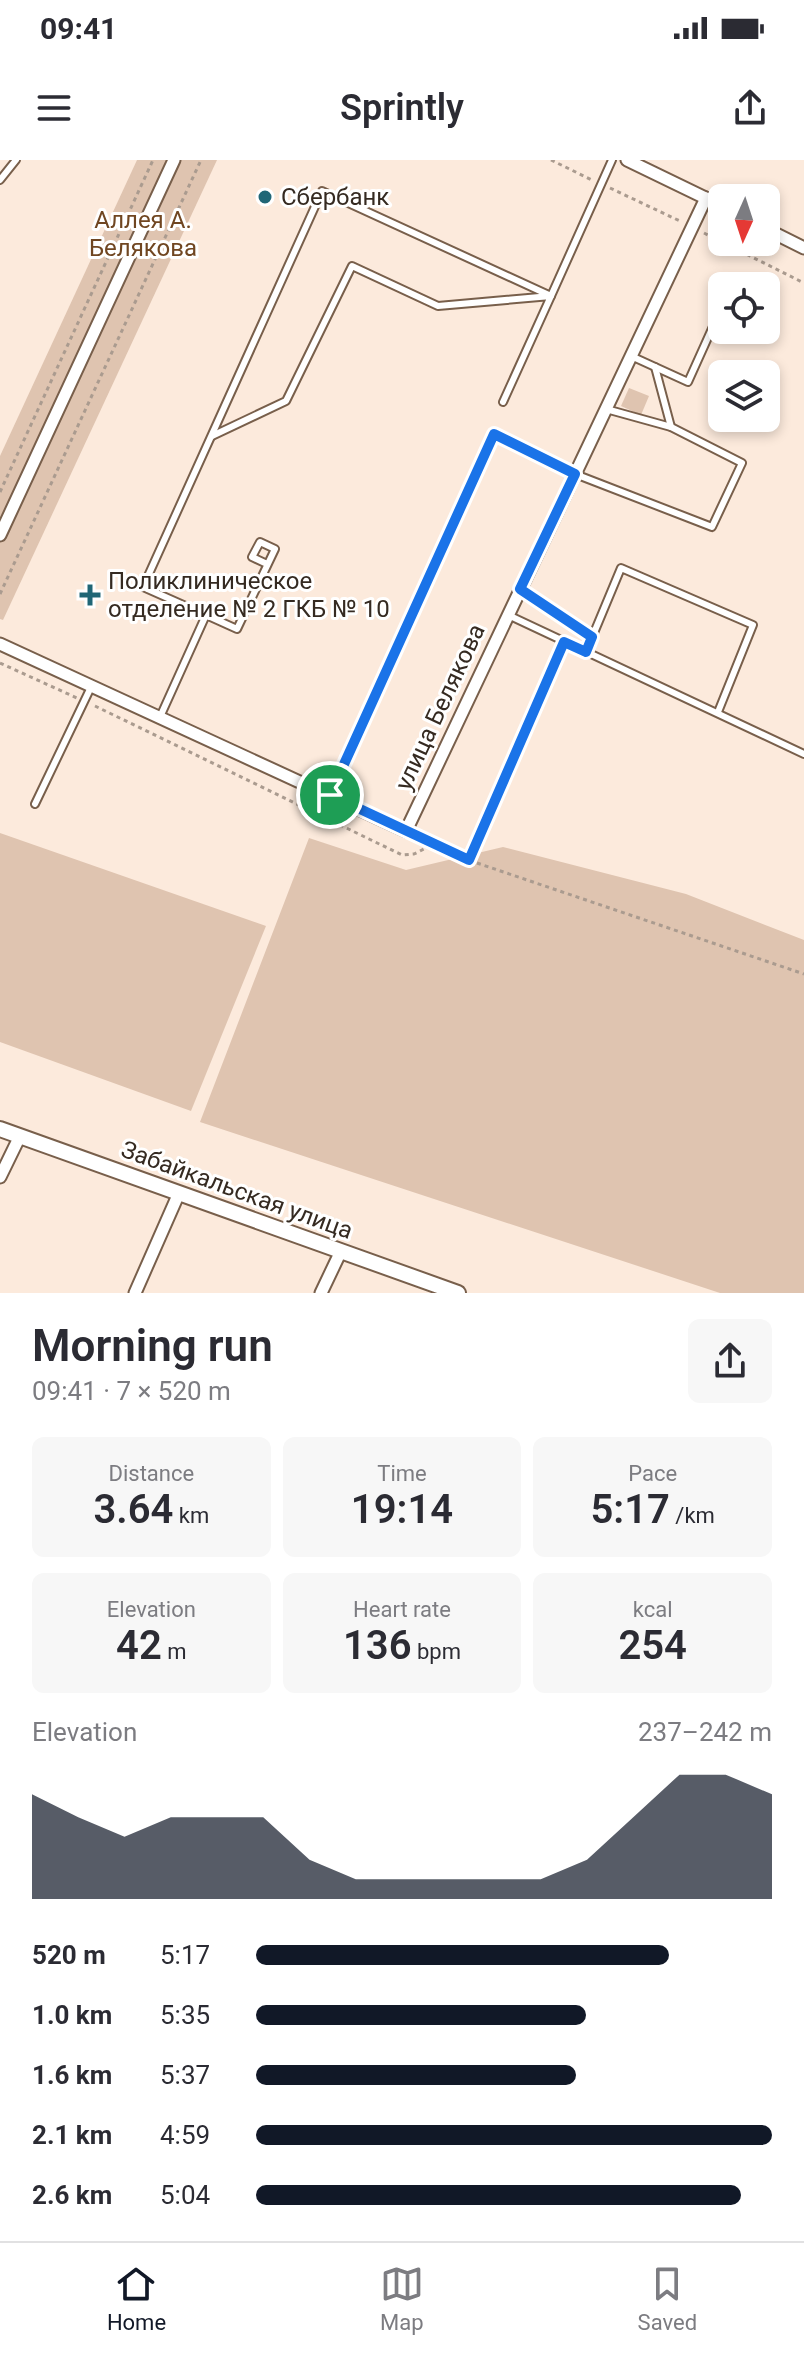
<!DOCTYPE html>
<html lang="en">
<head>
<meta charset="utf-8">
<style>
  :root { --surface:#fff; --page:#f7f7f7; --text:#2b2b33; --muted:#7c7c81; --line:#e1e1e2; --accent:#111827 }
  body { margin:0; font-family:Roboto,sans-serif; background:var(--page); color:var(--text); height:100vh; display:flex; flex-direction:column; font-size:30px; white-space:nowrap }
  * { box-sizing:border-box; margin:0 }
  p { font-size:26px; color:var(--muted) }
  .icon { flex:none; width:44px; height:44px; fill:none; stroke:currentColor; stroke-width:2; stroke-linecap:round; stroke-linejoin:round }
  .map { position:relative; height:1133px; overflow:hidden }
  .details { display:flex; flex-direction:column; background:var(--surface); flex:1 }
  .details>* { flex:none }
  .needle { width:52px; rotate:183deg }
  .fabs { position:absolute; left:708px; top:24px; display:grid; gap:16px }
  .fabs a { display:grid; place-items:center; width:72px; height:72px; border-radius:12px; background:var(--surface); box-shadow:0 4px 12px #0003; font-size:40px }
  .pin { position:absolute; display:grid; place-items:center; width:68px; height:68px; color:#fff; margin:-34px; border:4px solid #fff; border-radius:50%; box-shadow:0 2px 8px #0007 }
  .round { display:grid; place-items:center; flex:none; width:84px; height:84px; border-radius:12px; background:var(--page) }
  .overview { display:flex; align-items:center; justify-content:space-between; height:136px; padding:0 32px }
  h1 { font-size:44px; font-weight:600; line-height:60px }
  .figures { display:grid; grid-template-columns:repeat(3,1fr); gap:12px; height:136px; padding:8px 32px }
  .figures div { display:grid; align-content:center; border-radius:12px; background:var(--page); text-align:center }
  .figures b { font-size:40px; font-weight:600 }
  .figures small { font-size:22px; font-weight:400 }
  .figures p { font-size:22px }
  .chart { height:224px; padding:16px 32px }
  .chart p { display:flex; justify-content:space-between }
  .chart svg { width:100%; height:144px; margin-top:8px; fill:var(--accent); opacity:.7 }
  ul { padding:0 32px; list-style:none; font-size:26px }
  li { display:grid; grid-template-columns:128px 96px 1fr; align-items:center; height:60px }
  li i { height:20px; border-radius:10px; background:var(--accent) }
  .status { display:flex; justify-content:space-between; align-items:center; height:56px; padding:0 40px; background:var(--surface); direction:ltr }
  .status svg { height:22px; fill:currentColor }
  header { display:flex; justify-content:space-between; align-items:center; height:104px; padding:0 32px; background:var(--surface); font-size:36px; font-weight:600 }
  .tab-bar { display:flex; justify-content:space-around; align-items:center; height:112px; border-top:2px solid var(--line); background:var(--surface); font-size:22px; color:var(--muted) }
  .tab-bar a { display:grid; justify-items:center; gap:4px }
  .tab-bar .on { color:var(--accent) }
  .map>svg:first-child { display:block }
  .green { fill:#dfc4b0 }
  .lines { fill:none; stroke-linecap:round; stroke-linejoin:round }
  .service-casing { stroke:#785f4b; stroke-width:10 }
  .minor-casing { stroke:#785f4b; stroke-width:15 }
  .tertiary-casing { stroke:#785f4b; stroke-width:18 }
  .path { stroke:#aa9b8f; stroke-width:3; stroke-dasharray:4 4; stroke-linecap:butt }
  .service { stroke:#fff; stroke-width:6 }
  .minor { stroke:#fff; stroke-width:11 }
  .tertiary { stroke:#fff; stroke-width:14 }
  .route-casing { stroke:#fff; stroke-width:16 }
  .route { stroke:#1a73e8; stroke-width:10 }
  .poi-dot { fill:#206676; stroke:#fff; stroke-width:3 }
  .labels { text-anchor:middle; stroke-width:6; stroke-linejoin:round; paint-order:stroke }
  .poi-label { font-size:24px; fill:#352a21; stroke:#fff; text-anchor:start }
  .park-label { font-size:24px; fill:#704621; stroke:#fff }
  .street-label { font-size:24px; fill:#352a21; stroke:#fff }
</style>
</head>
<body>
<div class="status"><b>09:41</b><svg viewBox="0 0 49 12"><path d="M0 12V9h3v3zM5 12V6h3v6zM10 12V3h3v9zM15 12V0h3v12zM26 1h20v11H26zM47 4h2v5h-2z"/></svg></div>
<header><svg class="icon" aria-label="menu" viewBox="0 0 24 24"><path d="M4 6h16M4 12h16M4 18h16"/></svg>Sprintly<svg class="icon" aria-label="share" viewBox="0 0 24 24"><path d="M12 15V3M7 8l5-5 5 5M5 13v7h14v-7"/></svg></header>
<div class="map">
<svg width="804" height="1133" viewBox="0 0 804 1133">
  <rect width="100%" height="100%" fill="#fceadc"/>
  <g class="green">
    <polygon points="137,0 217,0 3,460 0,459 0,296"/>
    <polygon points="629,228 649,236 641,255 621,246"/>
    <polygon points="0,673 266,766 191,951 0,882"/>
    <polygon points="309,678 406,710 503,687 686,734 804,780 804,1133 720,1133 200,962"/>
  </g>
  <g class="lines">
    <g class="service-casing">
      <g id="service">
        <polyline points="0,20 16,0"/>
        <polyline points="631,196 688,222 715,162"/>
        <polyline points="655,207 671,267"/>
        <polyline points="212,276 286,241 352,106 438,146 551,136 503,242"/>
        <polyline points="520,429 592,477"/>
        <polyline points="206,455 237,469 275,389 260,382 252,397 267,404"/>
        <polyline points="508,455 804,594"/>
        <polyline points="586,492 621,408 753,465 718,552"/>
        <polyline points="160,557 206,455 143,427 322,31 551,136 612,0"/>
        <polyline points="330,635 494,274 575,314 712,367 742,303 671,267 606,249"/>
        <polyline points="35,644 92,525"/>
        <polyline points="406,671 469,700 564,482"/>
      </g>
    </g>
    <g class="minor-casing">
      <g id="minor">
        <polyline points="627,0 722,46"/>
        <polyline points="766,69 804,88"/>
        <polyline points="0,375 174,0"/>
        <polyline points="0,484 406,671 706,38"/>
        <polyline points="0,1017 20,976"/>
        <polyline points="135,1133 179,1033"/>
        <polyline points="321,1133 341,1091"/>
      </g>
    </g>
    <g class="tertiary-casing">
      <polyline id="tertiary" points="0,969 458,1133"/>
    </g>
    <g class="path">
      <polyline points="551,0 592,20"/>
      <polyline points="610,28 682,62"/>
      <polyline points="704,73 804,123"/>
      <polyline points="0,332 153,0"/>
      <polyline points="0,434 201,0"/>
      <polyline points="0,503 77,538"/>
      <polyline points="95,546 402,695 414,694 424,689"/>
      <polyline points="477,703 804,814"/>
    </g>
    <use href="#service" class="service"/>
    <use href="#minor" class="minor"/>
    <use href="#tertiary" class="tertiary"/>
  </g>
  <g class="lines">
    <g class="route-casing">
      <polygon id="route" points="494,274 575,314 520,429 592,477 586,492 564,482 469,700 330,635"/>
    </g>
    <use href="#route" class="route"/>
  </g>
  <g class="poi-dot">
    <circle cx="265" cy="37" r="8"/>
    <path d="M86 423h8v8h8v8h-8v8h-8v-8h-8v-8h8z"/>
  </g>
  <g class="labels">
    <g class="poi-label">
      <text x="281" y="45">Сбербанк</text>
      <text x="108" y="429">Поликлиническое<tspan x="108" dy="28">отделение № 2 ГКБ № 10</tspan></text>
    </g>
    <g class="park-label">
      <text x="143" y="68">Аллея А.<tspan x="143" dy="28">Белякова</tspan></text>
    </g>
    <g class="street-label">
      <text transform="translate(440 547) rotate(-65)" y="8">улица Белякова</text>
      <text transform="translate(237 1030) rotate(20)" y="8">Забайкальская улица</text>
    </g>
  </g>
</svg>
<div class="fabs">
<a><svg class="needle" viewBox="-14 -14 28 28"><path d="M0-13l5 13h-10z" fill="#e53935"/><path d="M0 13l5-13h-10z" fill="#7c7c81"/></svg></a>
<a><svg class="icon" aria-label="locate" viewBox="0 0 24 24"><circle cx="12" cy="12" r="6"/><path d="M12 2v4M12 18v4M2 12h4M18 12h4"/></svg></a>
<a><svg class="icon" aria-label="layers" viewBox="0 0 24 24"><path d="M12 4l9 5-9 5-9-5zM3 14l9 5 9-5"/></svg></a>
</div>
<div class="pin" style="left:330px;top:635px;background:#1e9e55"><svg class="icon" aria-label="arrive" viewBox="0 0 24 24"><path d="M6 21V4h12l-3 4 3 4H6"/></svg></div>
</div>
<section class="details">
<div class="overview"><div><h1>Morning run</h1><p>09:41 · 7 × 520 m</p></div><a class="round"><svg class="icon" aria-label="share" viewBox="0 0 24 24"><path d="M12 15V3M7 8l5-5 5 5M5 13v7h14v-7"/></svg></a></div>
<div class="figures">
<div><p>Distance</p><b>3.64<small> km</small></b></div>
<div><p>Time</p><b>19:14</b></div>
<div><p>Pace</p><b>5:17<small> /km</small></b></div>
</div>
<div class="figures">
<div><p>Elevation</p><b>42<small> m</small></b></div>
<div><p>Heart rate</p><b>136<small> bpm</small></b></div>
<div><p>kcal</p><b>254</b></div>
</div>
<div class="chart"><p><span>Elevation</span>237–242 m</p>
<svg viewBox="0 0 160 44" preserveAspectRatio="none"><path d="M0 44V12L10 19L20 25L30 19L40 19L50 19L60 32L70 38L80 38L90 38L100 38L110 38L120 32L130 19L140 6L150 6L160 12V44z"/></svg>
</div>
<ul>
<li><b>520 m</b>5:17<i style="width:80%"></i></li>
<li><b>1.0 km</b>5:35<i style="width:64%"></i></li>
<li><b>1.6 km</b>5:37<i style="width:62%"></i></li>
<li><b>2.1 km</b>4:59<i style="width:100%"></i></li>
<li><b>2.6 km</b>5:04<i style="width:94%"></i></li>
</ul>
</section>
<nav class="tab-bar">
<a class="on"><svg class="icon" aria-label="home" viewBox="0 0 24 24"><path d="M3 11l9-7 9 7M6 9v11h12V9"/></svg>Home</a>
<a><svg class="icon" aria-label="map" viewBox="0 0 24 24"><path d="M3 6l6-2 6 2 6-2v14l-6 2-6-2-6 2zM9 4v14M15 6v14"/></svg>Map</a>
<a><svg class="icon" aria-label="saved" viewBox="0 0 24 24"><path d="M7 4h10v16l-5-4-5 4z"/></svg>Saved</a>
</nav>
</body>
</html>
